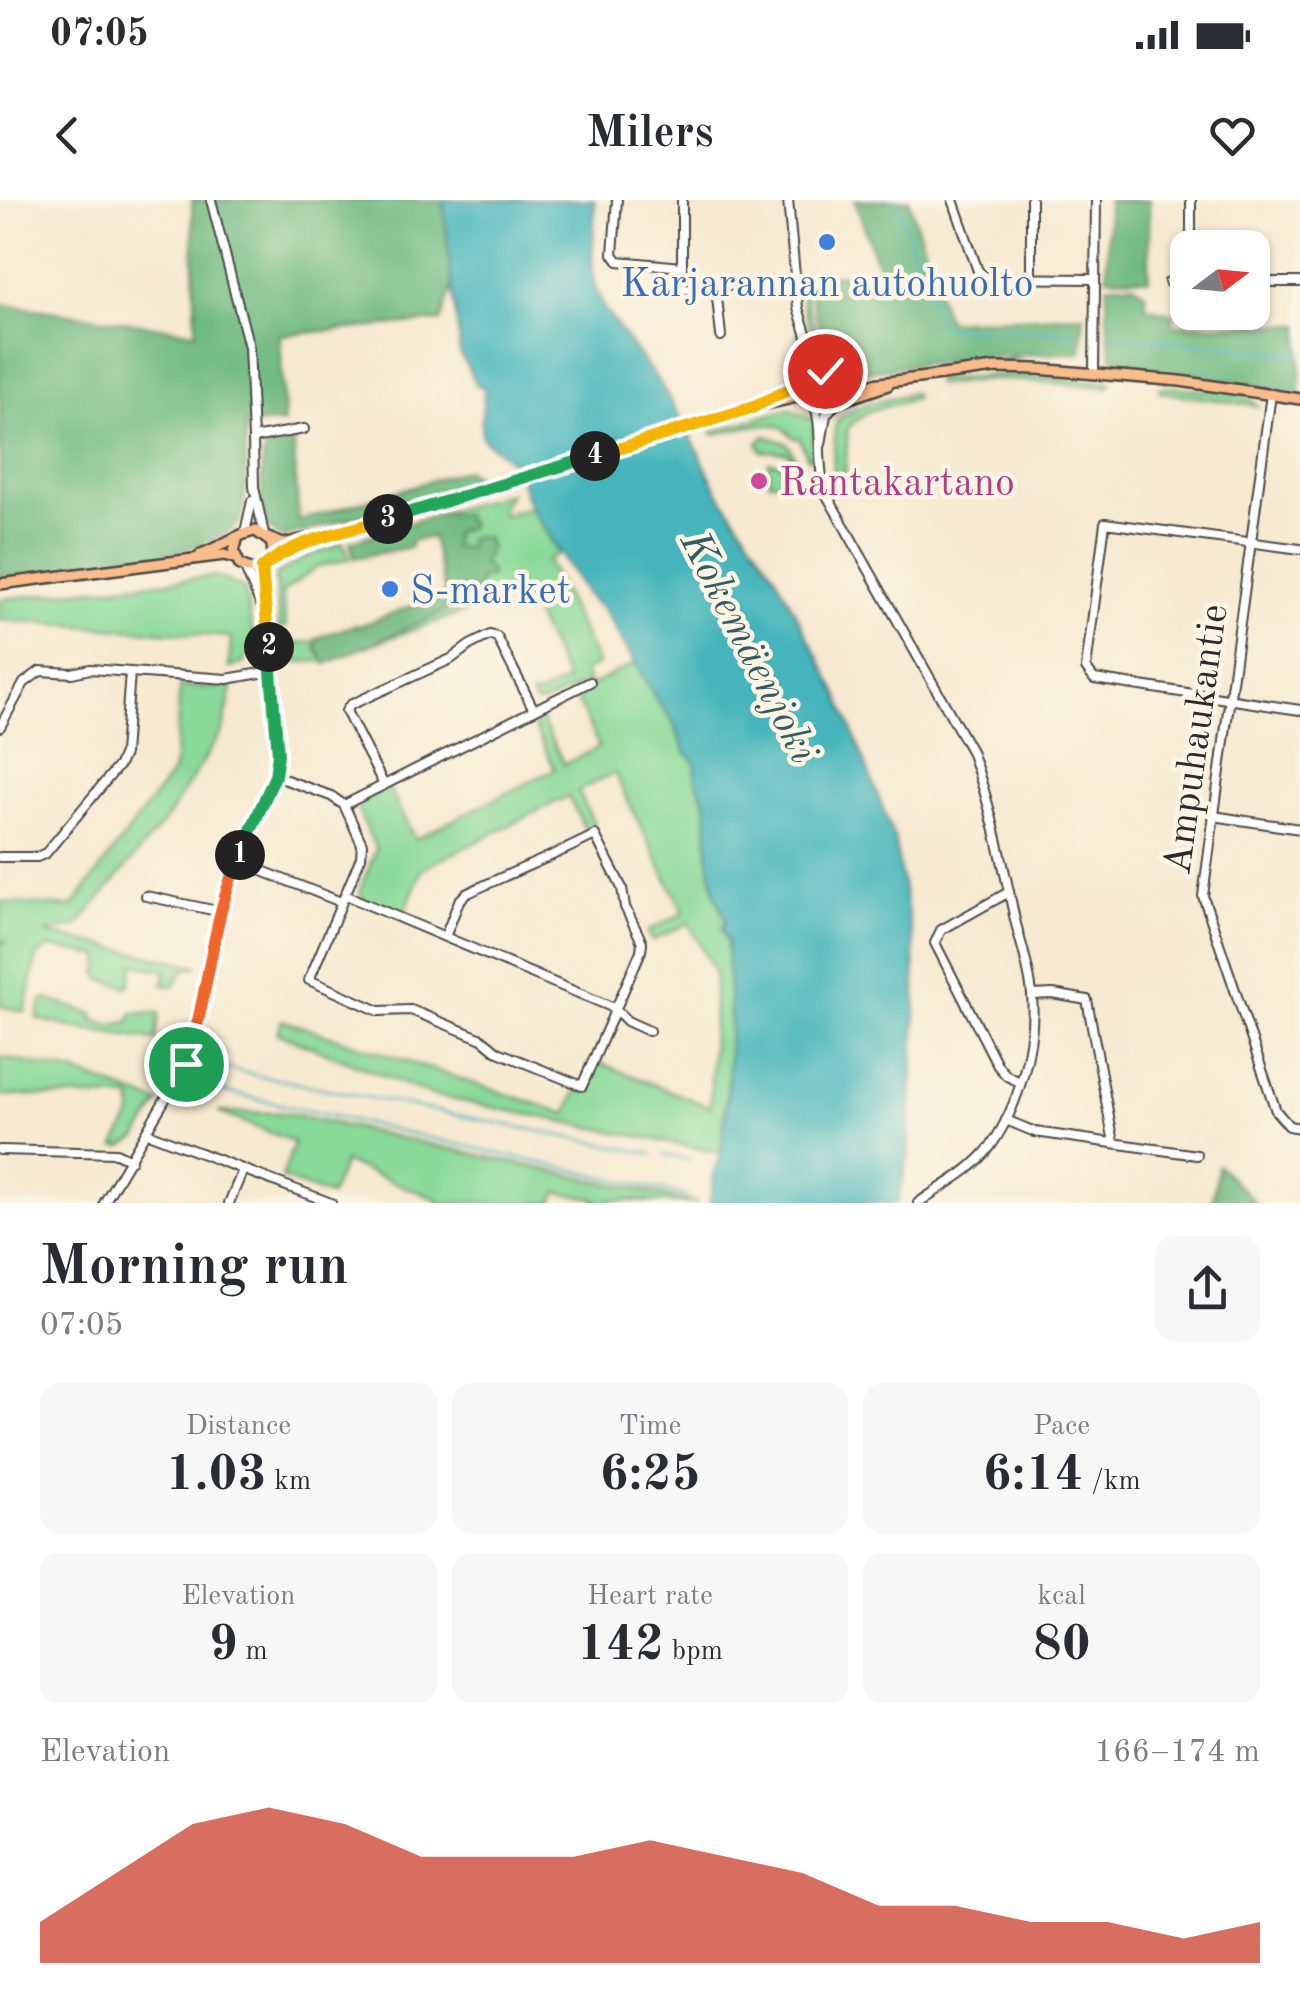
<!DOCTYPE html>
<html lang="en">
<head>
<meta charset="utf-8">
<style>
  :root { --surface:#fff; --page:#f7f7f7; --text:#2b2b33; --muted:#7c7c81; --accent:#c8321e }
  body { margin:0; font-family:"Old Standard TT",serif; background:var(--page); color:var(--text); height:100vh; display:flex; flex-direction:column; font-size:38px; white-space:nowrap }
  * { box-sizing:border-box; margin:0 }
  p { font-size:32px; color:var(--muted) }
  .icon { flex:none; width:55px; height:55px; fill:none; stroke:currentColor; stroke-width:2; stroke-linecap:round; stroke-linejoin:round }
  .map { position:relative; height:1003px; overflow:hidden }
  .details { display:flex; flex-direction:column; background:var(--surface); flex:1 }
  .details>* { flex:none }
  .needle { width:65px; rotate:74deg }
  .tools { position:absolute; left:1170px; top:30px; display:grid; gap:20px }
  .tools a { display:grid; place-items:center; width:100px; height:100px; border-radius:20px; background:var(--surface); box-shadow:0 2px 8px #0004; font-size:50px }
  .pin { position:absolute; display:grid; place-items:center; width:85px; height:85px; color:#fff; margin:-42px; border:5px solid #fff; border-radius:50%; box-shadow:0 2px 10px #0007 }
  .km { position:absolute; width:50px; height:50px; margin:-25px; border-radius:50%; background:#222; color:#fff; font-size:28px; line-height:50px; text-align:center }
  .round { display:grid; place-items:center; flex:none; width:105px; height:105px; border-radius:20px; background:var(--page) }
  .head { display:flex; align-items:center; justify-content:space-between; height:170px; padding:0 40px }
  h1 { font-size:55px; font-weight:700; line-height:75px }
  .figures { display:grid; grid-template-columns:repeat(3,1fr); gap:15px; height:170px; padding:10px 40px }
  .figures div { display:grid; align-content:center; border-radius:20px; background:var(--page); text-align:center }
  .figures b { font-size:50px; font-weight:700 }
  .figures small { font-size:28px; font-weight:400 }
  .figures p { font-size:28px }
  .chart { height:280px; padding:20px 40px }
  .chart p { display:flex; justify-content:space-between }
  .chart svg { width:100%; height:180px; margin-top:10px; fill:var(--accent); opacity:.7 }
  .status { display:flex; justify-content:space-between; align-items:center; height:70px; padding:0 50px; background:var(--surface); direction:ltr }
  .status svg { height:28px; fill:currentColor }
  header { display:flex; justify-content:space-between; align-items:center; height:130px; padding:0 40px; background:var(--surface); font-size:45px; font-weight:700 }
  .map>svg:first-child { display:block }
  .green { fill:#89d999; stroke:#5a8262; stroke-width:2.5 }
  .forest { fill:#6eb981; stroke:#4c7256; stroke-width:2.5 }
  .water { fill:#45b5bb; stroke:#387073; stroke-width:2.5 }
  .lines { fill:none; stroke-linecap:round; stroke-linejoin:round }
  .stream { stroke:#45b5bb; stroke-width:2.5 }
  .minor-casing { stroke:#4a4844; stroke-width:12 }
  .major-casing { stroke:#4a4844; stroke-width:14 }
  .minor { stroke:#fff; stroke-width:8 }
  .major { stroke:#f9bc8a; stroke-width:9 }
  .split-1-casing { stroke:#fff; stroke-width:20 }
  .split-2-casing { stroke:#fff; stroke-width:20 }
  .split-3-casing { stroke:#fff; stroke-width:20 }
  .split-4-casing { stroke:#fff; stroke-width:20 }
  .split-5-casing { stroke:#fff; stroke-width:20 }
  .split-1 { stroke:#f0652b; stroke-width:12 }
  .split-2 { stroke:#22a559; stroke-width:12 }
  .split-3 { stroke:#f5b400; stroke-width:12 }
  .split-4 { stroke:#22a559; stroke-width:12 }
  .split-5 { stroke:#f5b400; stroke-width:12 }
  .shop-dot { fill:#3f7fe0; stroke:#fcf5e5; stroke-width:4 }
  .hotel-dot { fill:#d1479c; stroke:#fcf5e5; stroke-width:4 }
  .labels { text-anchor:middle; stroke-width:9; stroke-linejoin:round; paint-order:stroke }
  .shop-label { font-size:40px; fill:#366cbe; stroke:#fcf5e5 }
  .hotel-label { font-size:40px; fill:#b23c85; stroke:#fcf5e5; text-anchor:start }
  .street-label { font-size:40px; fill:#2b2b2b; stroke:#fcf5e5 }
  .water-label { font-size:42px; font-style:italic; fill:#345b5d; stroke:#fcf5e5 }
</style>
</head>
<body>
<div class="status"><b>07:05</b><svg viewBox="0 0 49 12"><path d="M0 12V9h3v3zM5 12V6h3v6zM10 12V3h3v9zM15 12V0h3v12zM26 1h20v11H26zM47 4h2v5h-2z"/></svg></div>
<header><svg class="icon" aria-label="back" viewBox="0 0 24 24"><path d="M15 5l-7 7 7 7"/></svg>Milers<svg class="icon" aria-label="heart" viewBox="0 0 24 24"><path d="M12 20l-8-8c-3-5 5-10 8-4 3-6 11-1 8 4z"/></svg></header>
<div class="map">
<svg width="1300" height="1003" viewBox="0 0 1300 1003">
  <rect width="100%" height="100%" fill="#fcf5e5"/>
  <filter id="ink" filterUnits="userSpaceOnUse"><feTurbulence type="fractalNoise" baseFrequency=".01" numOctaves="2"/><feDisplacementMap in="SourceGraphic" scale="20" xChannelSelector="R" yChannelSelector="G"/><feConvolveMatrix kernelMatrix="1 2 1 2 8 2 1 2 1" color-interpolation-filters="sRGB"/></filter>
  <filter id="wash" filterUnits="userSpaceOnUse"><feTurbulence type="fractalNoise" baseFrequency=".0048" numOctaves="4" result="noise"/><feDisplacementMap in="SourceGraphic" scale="40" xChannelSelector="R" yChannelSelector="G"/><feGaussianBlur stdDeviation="2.25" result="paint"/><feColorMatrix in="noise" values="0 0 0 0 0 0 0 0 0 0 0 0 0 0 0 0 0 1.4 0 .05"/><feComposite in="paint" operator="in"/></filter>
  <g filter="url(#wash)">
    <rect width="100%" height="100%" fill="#f7e9d2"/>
    <g class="green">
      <path d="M801,76h2l5,32 13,35 33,39c-35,-15 -55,-70 -53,-106z"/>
      <polygon points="799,128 812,161 810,173 773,194 796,168"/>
      <polygon points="1022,158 1001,164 932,171 931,167"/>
      <polygon points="1006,174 1111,182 1108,187 995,179 937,185 935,180"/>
      <polygon points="1177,187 1245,195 1258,206 1160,192 1159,188"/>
      <polygon points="913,193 915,199 869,211 848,227 844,291 839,293 833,278 835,226 840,218 865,204"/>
      <path d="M788,209l27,12 -3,37h-4l-9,-20 -4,1c-4,-3 -7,-8 -12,-11 -18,-10 -50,3 -69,7l-2,-3z"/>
      <polygon points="765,236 787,243 800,266 786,252 762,251 758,243"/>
      <path d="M769,262c13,0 22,7 25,20h-25z"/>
      <polygon points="510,293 502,307 502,315 531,307 559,354 547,360 598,464 584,472 588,482 541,504 534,502 531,495 536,496 567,481 523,391 325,461 282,462 280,445 318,441 446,395 433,336 469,322 438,314"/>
      <polygon points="343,343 350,359 317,367 282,393 286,427 279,427 275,376 302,359"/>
      <polygon points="217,376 244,389 254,438 244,463 229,468 231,437 0,420 0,399"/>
      <path d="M635,463l36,55 15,35 9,8 1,19 11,26 1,48 7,40 11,26 -4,9c20,43 4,174 -1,224l-290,-58 -154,-62 5,-13 285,94 10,-25 7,1 11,-29 115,46 5,-133 -26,-51 -37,18 -4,-10 36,-18 -70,-140 -36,18 17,34 -9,6 -18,-35 -146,73 -19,47 -41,-18 -2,-8 16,-41 -18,-39 2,-8 28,-15 27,52 140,-70 -25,-51 8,-4 26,50 35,-17 -25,-53z"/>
      <polygon points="233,483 223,530 167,618 77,726 45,733 198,766 183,770 175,786 163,785 166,771 134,764 130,785 125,787 101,779 97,772 101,769 100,756 50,747 37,756 25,812 0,806 0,744 8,741 0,742 0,702 72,707 174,570 180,486 214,488"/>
      <polygon points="46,799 93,814 93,820 111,825 129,822 133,813 159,813 156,840 84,830 37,819 42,800"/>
      <polygon points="0,857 74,872 159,903 138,937 121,947 115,946 132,914 132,898 0,895"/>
      <polygon points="218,912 286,913 698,1003 609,1000 607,1003 595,1003 596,999 557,992 553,1003 437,1003 438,1000 344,962 330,996 282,978 294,942"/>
    </g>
    <g class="forest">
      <path d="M192,0h251l10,84 -12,37 -161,14 4,88h-38c-1,21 1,76 -4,93 -13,43 -198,56 -242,62v-274l196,28z"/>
      <path d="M855,0h54l38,121 137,-6 -3,37 -107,5 -118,16c-33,-23 -43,-57 -47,-96l71,-5z"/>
      <polygon points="1108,0 1149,0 1149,79 1107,77"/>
      <path d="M1111,84h22l13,10v13l27,7v11h127v69l-52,-10 -132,-14c-9,-32 -9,-50 -9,-84z"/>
      <path d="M293,238l6,83 167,-51 15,12 -200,56c-1,0 -12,-10 -13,-11 -10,-17 -8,-69 0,-85z"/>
      <polygon points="438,314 466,315 464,321 470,322 470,327 454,333 453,347 468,348 468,339 473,336 486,338 490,348 483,363 492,374 488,379 482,377 474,395 455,407 326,464 316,449 317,438 354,425 360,426 445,393 432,337 411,341 411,347 354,358 350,342"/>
      <polygon points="1218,965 1256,1003 1212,1003"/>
    </g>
    <path class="water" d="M443,0h152l-3,67 4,21 9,22 56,75 22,36 35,71 57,82 64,122 55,141 20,109 2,69 -8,142 -11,46h-187l4,-31 7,-19 7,-67 2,-69 -3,-77 -5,-11 4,-9 -11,-26 -7,-40 -1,-48 -11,-26 -1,-19 -9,-8 -15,-35 -12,-14 -54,-92 -17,-15 -60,-95 -13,-38 -32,-25c-5,-19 2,-32 1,-51l-8,-4 -16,-31z"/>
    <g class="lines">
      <g class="stream">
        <polyline points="896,0 940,127 1078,132"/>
        <polyline points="1113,135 1300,154"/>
        <polyline points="196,863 653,954"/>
        <polyline points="195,885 688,996"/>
        <polyline points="665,955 689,960"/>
      </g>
    </g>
  </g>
  <g filter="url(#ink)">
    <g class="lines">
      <g class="minor-casing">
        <g id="minor">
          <polyline points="211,0 249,147 253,238"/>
          <polyline points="617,0 613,54 618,61 682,67"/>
          <polyline points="788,0 798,108 815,161 812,177"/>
          <polyline points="953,0 978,71 987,78 1095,79"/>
          <polyline points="1191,0 1191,48"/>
          <polyline points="1031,79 1031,0"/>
          <polyline points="1169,82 1188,82"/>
          <polyline points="1252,82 1300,82"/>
          <polyline points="716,87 721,136"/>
          <polyline points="682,89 682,0"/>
          <polyline points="665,91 795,80"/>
          <polyline points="810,138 832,172"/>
          <polyline points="1094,173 1096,0"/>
          <polyline points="1271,194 1203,696 1276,911 1289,926 1300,928"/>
          <path d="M813,202c11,22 3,63 12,90l146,259c20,55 32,112 44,169 6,24 15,50 17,75 4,49 -13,112 -42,152 -20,26 -46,37 -72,56"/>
          <polyline points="821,244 826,215 833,206"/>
          <polyline points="245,332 252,301"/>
          <polyline points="264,334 254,287 253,238 304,229"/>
          <polyline points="1300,349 1105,323 1086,468 1094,479 1300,510"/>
          <polyline points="245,368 262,408"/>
          <polyline points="0,527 24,483 40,471 72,473 90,469 227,479 272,471"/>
          <polyline points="275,576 331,596 344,605 362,644 361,657 345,695 614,808 627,821 649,831"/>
          <polyline points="384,585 346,511 350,505 451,459 470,445 490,435 497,437 534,510"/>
          <polyline points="344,605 590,482"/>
          <polyline points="1213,616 1300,629"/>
          <polyline points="0,657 37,657 46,653 119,565 124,554 130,472"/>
          <polyline points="237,661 341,702"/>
          <polyline points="1009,692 941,730 935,743 998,866 1007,876 1020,882"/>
          <path d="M345,695l-36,85 70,31 32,-1 71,29 16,13 84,34 59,-135 1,-9 -17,-35 -3,-19 -27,-53c-43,22 -86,38 -129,59l-7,7 -14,36"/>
          <polyline points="146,696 222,712"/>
          <polyline points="1032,795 1053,794 1087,800 1114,943"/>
          <polyline points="1006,920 1035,932 1197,955"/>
          <polyline points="148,933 331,1003"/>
          <polyline points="0,950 116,953 131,960"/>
          <polyline points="104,1003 186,864 200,821 222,712 237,661 275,576 277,526 262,368"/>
          <polyline points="229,1003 243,970"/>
        </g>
      </g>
      <g class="major-casing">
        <g id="major">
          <path d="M842,181l1,13 -10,12h-15l-9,-10v-15l12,-9c15,-2 21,12 36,14l138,-18 42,1 143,12 120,18"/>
          <polyline points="766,201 809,181"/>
          <polyline points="838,202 888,185"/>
          <polyline points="268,338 283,344 378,322 754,207 797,197 810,199"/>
          <path d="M201,354c18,-6 39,-22 55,-23l15,11c5,15 -2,25 -17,28l-14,-5 -6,-13 3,-12"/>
          <polyline points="270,362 314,341"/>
          <polyline points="0,384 224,355 235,358"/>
        </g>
      </g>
      <use href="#minor" class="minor"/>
      <use href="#major" class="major"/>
    </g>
  </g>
  <g class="lines" filter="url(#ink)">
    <g class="split-1-casing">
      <path id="split-1" d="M186,864c23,-68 25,-144 54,-209"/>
    </g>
    <g class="split-2-casing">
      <polyline id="split-2" points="240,655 275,576 278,554 269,447"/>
    </g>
    <g class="split-3-casing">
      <path id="split-3" d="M269,447l-7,-79c34,-30 85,-36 126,-49"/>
    </g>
    <g class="split-4-casing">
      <polyline id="split-4" points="388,319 595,256"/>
    </g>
    <g class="split-5-casing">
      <polyline id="split-5" points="595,256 754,207 825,171"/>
    </g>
    <use href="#split-1" class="split-1"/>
    <use href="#split-2" class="split-2"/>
    <use href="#split-3" class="split-3"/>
    <use href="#split-4" class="split-4"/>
    <use href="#split-5" class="split-5"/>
  </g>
  <g class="shop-dot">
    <circle cx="827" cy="42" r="10"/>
    <circle cx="390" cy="389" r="10"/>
  </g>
  <circle class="hotel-dot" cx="759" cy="281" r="10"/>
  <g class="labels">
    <g class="shop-label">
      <text x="827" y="96">Karjarannan autohuolto</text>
      <text x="410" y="403" text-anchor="start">S-market</text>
    </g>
    <g class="hotel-label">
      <text x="779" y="295">Rantakartano</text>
    </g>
    <g class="street-label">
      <text transform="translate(1194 539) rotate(-82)" y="14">Ampuhaukantie</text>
    </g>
    <g class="water-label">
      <text transform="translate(751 446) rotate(63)" y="15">Kokemäenjoki</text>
    </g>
  </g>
</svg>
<div class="tools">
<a><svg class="needle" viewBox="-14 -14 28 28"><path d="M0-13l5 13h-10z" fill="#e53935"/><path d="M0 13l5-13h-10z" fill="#7c7c81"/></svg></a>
</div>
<div class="pin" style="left:186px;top:864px;background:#1e9e55"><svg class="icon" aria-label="arrive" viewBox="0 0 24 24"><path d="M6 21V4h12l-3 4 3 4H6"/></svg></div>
<div class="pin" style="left:825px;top:171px;background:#d93025"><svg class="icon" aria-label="check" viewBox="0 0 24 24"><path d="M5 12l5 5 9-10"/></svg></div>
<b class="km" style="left:240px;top:655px">1</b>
<b class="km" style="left:269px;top:447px">2</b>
<b class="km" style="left:388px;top:319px">3</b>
<b class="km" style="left:595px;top:256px">4</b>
</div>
<section class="details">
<div class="head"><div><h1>Morning run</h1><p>07:05</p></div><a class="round"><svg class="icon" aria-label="share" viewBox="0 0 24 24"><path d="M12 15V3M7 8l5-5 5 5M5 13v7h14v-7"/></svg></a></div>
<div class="figures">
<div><p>Distance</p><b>1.03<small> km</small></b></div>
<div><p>Time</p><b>6:25</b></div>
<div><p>Pace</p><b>6:14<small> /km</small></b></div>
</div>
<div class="figures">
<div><p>Elevation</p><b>9<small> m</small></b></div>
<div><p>Heart rate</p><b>142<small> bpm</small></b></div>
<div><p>kcal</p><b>80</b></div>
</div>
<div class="chart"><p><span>Elevation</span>166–174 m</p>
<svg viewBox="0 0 160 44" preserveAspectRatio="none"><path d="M0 44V34L10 22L20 10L30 6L40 10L50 18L60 18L70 18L80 14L90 18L100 22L110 30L120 30L130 34L140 34L150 38L160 34V44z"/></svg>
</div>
</section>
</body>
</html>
